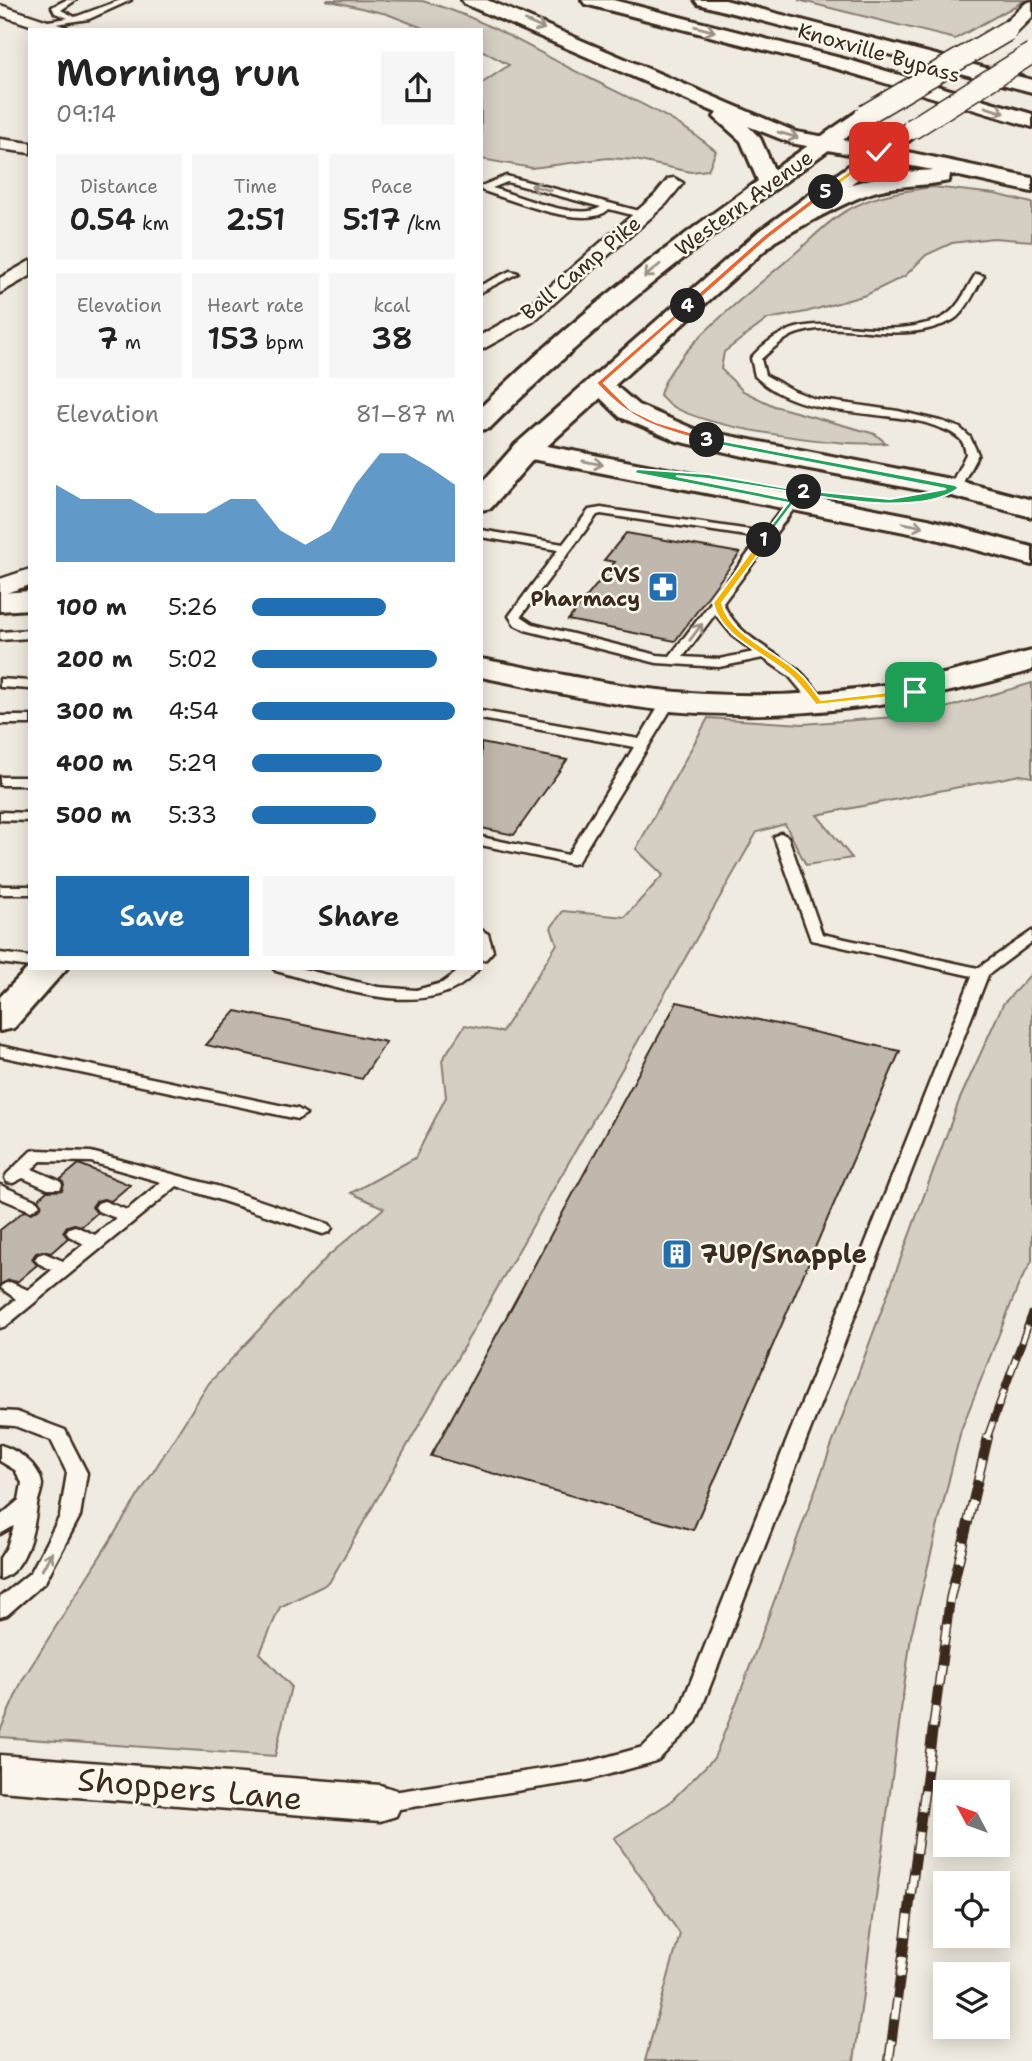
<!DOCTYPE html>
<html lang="en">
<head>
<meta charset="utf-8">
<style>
  :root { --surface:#fff; --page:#f6f6f6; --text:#222; --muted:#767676; --accent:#1f6fb2 }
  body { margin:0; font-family:"Shantell Sans",sans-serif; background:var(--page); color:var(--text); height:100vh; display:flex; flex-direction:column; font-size:26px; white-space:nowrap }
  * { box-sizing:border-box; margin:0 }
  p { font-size:23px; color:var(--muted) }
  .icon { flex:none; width:38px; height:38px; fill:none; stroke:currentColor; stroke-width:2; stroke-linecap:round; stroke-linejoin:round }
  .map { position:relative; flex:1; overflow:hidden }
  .side { position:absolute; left:28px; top:28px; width:455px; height:942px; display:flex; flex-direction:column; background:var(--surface); border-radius:0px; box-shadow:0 4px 18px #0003 }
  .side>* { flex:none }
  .needle { width:46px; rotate:311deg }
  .tools { position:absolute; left:933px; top:1780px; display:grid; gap:14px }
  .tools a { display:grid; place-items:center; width:77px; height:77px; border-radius:0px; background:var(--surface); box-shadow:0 4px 18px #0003; font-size:35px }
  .pin { position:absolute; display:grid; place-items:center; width:60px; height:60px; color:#fff; margin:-30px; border-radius:14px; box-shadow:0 4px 10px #0006 }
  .km { position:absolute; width:35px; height:35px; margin:-18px; border-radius:50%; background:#222; color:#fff; font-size:19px; line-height:35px; text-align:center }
  .round { display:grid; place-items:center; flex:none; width:74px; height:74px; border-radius:0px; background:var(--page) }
  .head { display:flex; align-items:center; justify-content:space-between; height:119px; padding:0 28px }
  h1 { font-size:38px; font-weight:600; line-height:52px }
  .metrics { display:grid; grid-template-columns:repeat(3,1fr); gap:10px; height:119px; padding:7px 28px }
  .metrics div { display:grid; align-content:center; border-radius:0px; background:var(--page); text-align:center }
  .metrics b { font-size:30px; font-weight:600 }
  .metrics small { font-size:19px; font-weight:400 }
  .metrics p { font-size:19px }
  .chart { height:196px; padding:14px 28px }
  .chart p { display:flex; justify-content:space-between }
  .chart svg { width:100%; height:126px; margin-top:7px; fill:var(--accent); opacity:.7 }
  .primary-button { display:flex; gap:14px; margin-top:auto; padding:14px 28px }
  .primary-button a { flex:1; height:80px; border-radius:0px; background:var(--accent); color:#fff; font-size:28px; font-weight:600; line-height:80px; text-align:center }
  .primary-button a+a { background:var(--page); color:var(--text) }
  ul { padding:0 28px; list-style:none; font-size:23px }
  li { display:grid; grid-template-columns:112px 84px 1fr; align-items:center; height:52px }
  li i { height:18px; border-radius:9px; background:var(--accent) }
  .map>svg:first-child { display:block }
  .green { fill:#d5cec3; stroke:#887c70; stroke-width:2 }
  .building { fill:#c0b8ad; stroke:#3b2a1e; stroke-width:2 }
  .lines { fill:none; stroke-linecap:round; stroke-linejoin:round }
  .lane-casing { stroke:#3b2a1e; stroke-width:5 }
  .street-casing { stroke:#3b2a1e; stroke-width:5 }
  .secondary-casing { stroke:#3b2a1e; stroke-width:6 }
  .primary-casing { stroke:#3b2a1e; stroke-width:6 }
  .highway-casing { stroke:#3b2a1e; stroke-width:6 }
  .lane { fill:#fbf7ec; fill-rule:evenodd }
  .street { fill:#fbf7ec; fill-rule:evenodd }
  .secondary { fill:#fbf7ec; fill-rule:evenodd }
  .primary { fill:#fbf7ec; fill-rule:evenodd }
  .highway { fill:#fbf7ec; fill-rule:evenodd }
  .rail-far1-casing { stroke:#3b2a1e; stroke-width:8 }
  .rail-casing { stroke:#3b2a1e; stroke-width:10 }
  .rail-far1 { stroke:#fbf7ec; stroke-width:5; stroke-dasharray:17; stroke-linecap:butt }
  .rail { stroke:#fbf7ec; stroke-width:7; stroke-dasharray:21; stroke-linecap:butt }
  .primary-bridge-casing { stroke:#3b2a1e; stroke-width:23; stroke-linecap:butt }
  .primary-bridge { stroke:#fbf7ec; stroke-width:20 }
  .oneway { stroke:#9b9085 }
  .split-1 { fill:#f5b400; stroke:#fff; stroke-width:2 }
  .split-2 { fill:#22a559; stroke:#fff; stroke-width:2 }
  .split-3 { fill:#22a559; stroke:#fff; stroke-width:2 }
  .split-4 { fill:#f0652b; stroke:#fff; stroke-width:2 }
  .split-5 { fill:#f0652b; stroke:#fff; stroke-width:2 }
  .split-6 { fill:#f5b400; stroke:#fff; stroke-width:2 }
  .labels { text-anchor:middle; stroke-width:5; stroke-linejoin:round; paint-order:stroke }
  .far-street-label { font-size:21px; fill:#3b2a1e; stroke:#fbf7ec }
  .far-poi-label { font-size:21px; font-weight:bold; fill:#3b2a1e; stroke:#fbf7ec; text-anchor:end }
  .poi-label { font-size:26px; font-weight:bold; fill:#3b2a1e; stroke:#fbf7ec; text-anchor:start }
  .near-street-label { font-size:32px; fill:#3b2a1e; stroke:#fbf7ec }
</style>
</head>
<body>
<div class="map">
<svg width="1032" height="2061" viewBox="0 0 1032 2061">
  <rect width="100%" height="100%" fill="#f0ebe0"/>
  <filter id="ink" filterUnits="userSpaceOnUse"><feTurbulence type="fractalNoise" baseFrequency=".0143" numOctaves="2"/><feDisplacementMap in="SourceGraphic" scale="14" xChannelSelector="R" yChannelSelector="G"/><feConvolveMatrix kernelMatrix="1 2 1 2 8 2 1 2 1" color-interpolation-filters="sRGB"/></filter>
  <g filter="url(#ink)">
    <g class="green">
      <path d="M326,0c24,0 76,0 96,1 59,15 111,49 165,76 46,23 88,40 129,74l-8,19 -17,2 -56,-12 -27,-2 -76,10 -51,-9v-75l28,-19 -28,-15v-20h-53l-41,-16z"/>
      <polygon points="798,0 1026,0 955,39"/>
      <path d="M933,187l62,7 37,9v38l-39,-3 -41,5 -26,12 -21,21 -39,19 -60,17 -38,7 -44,33 -3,17 22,22 31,15 101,28 11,9c-45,4 -176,-14 -214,-37 -4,-2 -8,-7 -12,-11 9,-43 97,-108 132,-139 17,-14 34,-34 54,-45 29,-17 54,-19 87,-24z"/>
      <polygon points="1032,683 1032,777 1020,775 817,815 852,858 806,865 785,824 757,832 329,1583 280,1607 260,1653 291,1686 275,1756 0,1737 0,1731 23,1679 209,1383 328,1256 384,1208 351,1193 415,1158 446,1097 442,1060 465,1025 502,1032 557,944 551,928 563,911 625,917 663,875 636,849 708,718 803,724 921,715"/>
      <polygon points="1032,973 1032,1261 1019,1284 961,1430 911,1636 854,2061 645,2061 680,1934 614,1838 669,1803 714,1758 739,1696 959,1101 1003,1004"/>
    </g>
    <g class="building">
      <polygon points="626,533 740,553 675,641 568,620 615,562 604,560"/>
      <polygon points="481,743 567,760 514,835 481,828"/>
      <polygon points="677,1002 900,1051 693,1530 431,1456"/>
      <polygon points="236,1011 386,1042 362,1079 206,1045"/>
      <polygon points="79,1164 130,1185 111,1201 103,1199 96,1201 92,1207 97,1213 82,1226 74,1224 67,1226 63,1232 68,1238 51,1253 43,1251 36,1253 32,1259 37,1265 17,1282 9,1280 0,1285 0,1230 24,1211 32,1213 41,1207 38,1199 47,1191 62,1190 64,1184 61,1179"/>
    </g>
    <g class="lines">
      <g class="lane-casing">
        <g id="lane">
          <polygon points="66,0 76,0 61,10 75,17 121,0 131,0 89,19 42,26 42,22 68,18 55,13 52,7"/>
          <path d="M506,176l141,37 2,2 -5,3 -35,-9c-22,23 -100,-10 -128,-19v-4zM507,182l94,25c-22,15 -84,-12 -109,-19z"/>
          <polygon points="510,271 518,273 481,292 481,285"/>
          <path d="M976,274l8,2c-9,14 -15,30 -27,41 -7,6 -16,8 -25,11 -47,13 -89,-7 -130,4 -17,4 -28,16 -41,27l4,16 27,15 23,9 83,12 46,11 16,6 10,9 8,17 -19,36 -10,-2 17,-34c-1,-5 -2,-11 -6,-15 -9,-9 -23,-12 -34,-16 -55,-14 -128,-5 -171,-47l-4,-18c53,-61 109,-16 172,-34 9,-2 18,-4 25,-10 13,-10 19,-27 28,-40z"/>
          <path d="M793,499l6,3 -76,101c14,33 47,45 74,66 11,9 20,22 29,34l-7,4 -5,-1 -25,-30 -26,-18 -44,9 -62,-4 -132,-33 -10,-5 -6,-9 49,-66 -77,-13v-7l82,14 26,-34 12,-2 163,24 25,-32zM601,514l159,24 -90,118 -13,-1 -124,-31 -12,-8 76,-101zM715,614l19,23 20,15 -35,7 -36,-2z"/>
          <polygon points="30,630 30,638 0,640 0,632"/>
          <polygon points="0,679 30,681 30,689 0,687"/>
          <polygon points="669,697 676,701 577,863 572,864 481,845 481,837 568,855 634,747 481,719 481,711 639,739 664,698"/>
          <rect x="0" y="716" width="30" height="8"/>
          <rect x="0" y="777" width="30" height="8"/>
          <polygon points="0,812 30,813 30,821 0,820"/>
          <polygon points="781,833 788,837 822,934 978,968 1032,931 1032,942 988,975 696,1722 658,1760 650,1763 588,1780 380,1812 372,1810 369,1803 372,1796 380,1794 588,1762 643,1747 679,1711 972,976 811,940 774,837"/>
          <rect x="0" y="886" width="30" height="8"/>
          <polygon points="481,930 488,934 493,951 486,959 481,960"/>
          <polygon points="0,953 30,957 30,967 0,963"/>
          <path d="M273,968h26l79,19 38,3 26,-7 21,-15h16c-45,59 -145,18 -203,3z"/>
          <polygon points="0,1046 298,1109 306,1114 298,1119 0,1056"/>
          <polygon points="37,1150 91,1152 220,1187 329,1224 332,1228 329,1232 323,1234 177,1186 6,1326 0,1328 0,1312 16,1299 1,1288 4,1284 10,1282 28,1290 52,1270 38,1263 35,1259 38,1255 44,1253 63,1261 84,1244 69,1236 66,1232 69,1228 75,1226 95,1235 116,1218 98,1211 95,1207 98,1203 104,1201 127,1210 161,1182 91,1162 41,1161 32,1169 60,1181 62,1185 60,1189 48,1189 23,1178 13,1183 7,1182 5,1178 7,1174 31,1151"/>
          <polygon points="0,1185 37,1201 40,1205 31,1211 0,1198"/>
          <polygon points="0,1411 17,1412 65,1430 87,1473 80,1516 45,1582 7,1615 0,1617 0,1597 31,1572 60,1516 67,1473 51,1440 15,1426 0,1425"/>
          <path d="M0,1445c17,5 39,19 42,39 0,6 -4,15 -5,21 -3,24 -10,65 -37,74v-21l7,-11 7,-21 -14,8v-18l19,-16 3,-17 -7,-13 -15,-9z"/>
        </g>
      </g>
      <g class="street-casing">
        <g id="street">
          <polygon points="0,5 66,27 69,30 45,30 0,15"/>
          <polygon points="0,139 30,143 30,153 0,149"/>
          <polygon points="674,178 683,183 666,204 534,321 481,350 481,335 520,313 654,196 668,179"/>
          <polygon points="30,261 30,276 0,293 0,278"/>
          <polygon points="30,569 30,585 0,595 0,579"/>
          <polygon points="0,1755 380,1785 396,1790 402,1803 396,1816 380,1821 0,1791"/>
        </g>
      </g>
      <g class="secondary-casing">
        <g id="secondary">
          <polygon points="599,376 608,379 638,405 694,429 955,480 1032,500 1032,517 952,496 757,459 677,441 620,417 586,384 590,379"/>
          <polygon points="526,442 928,519 1032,547 1032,565 925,536 516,456 512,450 516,444"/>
          <polygon points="30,591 30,609 0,611 0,593"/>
          <path d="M1032,651v19c-118,35 -239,52 -362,41 -64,-6 -126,-22 -189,-34v-18c56,10 111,23 168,30 82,10 167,8 249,-6 46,-7 89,-21 134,-32z"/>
        </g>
      </g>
      <g class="primary-casing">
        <g id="primary">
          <path d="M865,109l7,2 3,4 -3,4c-134,95 -265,192 -382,309l-9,2v-23c115,-113 245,-205 377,-296z"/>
          <polygon points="912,123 919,125 922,129 919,133 775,241 536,456 491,508 481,510 481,484 516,444 759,231 905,125"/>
          <polygon points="30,966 30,968 67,968 14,1028 0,1031 0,997"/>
        </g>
      </g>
      <g class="highway-casing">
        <g id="highway">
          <path d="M462,0h25l309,132 83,14 153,32v14l-82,-18 -1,7c-27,6 -55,3 -81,13 -32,12 -63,31 -93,47h-16l-3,-5 3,-5 93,-47 41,-11 40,-3 -142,-27 -43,-17 12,12 20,45 -3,5h-16l-20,-47 -27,-24 3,-4 -252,-109z"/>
          <polygon points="582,0 613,0 852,61 1032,114 1032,127 838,69 585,4"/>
          <polygon points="695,0 725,0 1032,80 1032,92 698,4"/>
          <polygon points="1032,1 1032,17 1014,35 1000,35 998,31 1000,27 1026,3"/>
        </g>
      </g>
      <use href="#lane" class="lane"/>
      <use href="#street" class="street"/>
      <use href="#secondary" class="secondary"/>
      <use href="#primary" class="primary"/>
      <use href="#highway" class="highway"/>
      <g class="rail-far1-casing">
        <polyline id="rail-far1" points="987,1438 1032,1314"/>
      </g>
      <g class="rail-casing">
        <polyline id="rail" points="889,2061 950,1599 988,1437"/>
      </g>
      <use href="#rail-far1" class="rail-far1"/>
      <use href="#rail" class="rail"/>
      <g class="primary-bridge-casing">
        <g id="primary-bridge">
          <polyline points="865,115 1007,31"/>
          <polyline points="912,129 1032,53"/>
        </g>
      </g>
      <use href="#primary-bridge" class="primary-bridge"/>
    </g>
    <defs><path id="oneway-shaft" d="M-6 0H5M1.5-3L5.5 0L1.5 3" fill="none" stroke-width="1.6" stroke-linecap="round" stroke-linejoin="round" transform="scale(1.75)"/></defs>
    <g class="oneway">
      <use href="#oneway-shaft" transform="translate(535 25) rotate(23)"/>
      <use href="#oneway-shaft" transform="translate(705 29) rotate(15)"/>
      <use href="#oneway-shaft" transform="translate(995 110) rotate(17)"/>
      <use href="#oneway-shaft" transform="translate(788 135) rotate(16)"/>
      <use href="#oneway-shaft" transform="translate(541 188) rotate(-165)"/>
      <use href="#oneway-shaft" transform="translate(652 271) rotate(140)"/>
      <use href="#oneway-shaft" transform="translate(593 463) rotate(11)"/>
      <use href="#oneway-shaft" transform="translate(913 525) rotate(11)"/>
      <use href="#oneway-shaft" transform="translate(696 632) rotate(-53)"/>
      <use href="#oneway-shaft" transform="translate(47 1561) rotate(-62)"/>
    </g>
  </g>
  <path class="split-1" d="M761,538l8,2 -47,63c8,34 55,48 78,71 8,7 14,17 21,26l94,-11 5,3 -2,2 -102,11c-8,-10 -16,-21 -25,-29 -24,-22 -70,-38 -78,-73z"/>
  <polygon class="split-2" points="637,469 708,474 809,492 804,494 708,479 676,476 796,500 764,542 760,540 788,503 634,473"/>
  <path class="split-3" d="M707,438l248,47 4,3c-34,26 -115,13 -155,6l-2,-4 88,9 56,-10 -242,-47z"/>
  <path class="split-4" d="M685,305l6,1 -87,77 27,27 25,12 54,16 -3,4c-48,-13 -77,-21 -111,-59z"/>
  <polygon class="split-5" points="823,190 829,192 769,238 690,308 685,308 685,305 764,235"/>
  <polygon class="split-6" points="879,150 881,153 828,193 823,193 823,190"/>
  <defs>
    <g id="pharmacy-square" transform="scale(1.575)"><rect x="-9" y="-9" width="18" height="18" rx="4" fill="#1f6fb2" stroke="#fbf7ec"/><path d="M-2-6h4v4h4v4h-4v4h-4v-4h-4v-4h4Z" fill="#fff"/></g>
    <g id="building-square" transform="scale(1.575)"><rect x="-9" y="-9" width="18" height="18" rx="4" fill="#1f6fb2" stroke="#fbf7ec"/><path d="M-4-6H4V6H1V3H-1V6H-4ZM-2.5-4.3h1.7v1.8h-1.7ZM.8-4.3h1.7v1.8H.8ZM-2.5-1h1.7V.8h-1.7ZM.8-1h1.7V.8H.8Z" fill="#fff"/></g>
  </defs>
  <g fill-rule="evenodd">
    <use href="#pharmacy-square" x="663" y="587"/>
    <use href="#building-square" x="677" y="1254"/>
  </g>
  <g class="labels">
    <g class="far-street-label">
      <text transform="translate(879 53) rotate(16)" y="7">Knoxville Bypass</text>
      <text transform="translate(744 203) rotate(-36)" y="7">Western Avenue</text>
      <text transform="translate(581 268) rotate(-40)" y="7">Ball Camp Pike</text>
    </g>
    <g class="far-poi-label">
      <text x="640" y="582">CVS<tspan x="640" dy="24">Pharmacy</tspan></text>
    </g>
    <g class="poi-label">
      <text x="700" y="1263">7UP/Snapple</text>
    </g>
    <g class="near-street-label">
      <text transform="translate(190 1789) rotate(5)" y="11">Shoppers Lane</text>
    </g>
  </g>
</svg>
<div class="tools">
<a><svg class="needle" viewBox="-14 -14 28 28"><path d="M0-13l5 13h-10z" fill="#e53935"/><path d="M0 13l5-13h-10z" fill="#767676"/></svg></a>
<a><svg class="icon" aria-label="locate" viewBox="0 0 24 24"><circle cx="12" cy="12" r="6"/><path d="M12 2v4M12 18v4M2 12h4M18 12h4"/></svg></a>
<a><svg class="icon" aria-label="layers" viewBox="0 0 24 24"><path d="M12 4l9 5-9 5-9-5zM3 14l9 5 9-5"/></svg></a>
</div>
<div class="pin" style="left:915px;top:692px;background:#1e9e55"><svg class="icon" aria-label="arrive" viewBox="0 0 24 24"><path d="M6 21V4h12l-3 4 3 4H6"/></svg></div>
<div class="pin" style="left:879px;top:152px;background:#d93025"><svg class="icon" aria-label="check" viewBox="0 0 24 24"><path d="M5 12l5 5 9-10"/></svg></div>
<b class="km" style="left:764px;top:540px">1</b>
<b class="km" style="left:804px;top:492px">2</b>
<b class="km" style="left:707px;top:440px">3</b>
<b class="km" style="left:688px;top:306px">4</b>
<b class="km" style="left:826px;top:192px">5</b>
<section class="side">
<div class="head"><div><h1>Morning run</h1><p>09:14</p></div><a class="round"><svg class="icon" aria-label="share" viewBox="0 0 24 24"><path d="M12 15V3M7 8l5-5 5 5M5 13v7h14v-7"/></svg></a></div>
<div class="metrics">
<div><p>Distance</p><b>0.54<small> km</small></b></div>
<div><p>Time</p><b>2:51</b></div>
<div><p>Pace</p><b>5:17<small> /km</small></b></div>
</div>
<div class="metrics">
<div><p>Elevation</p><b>7<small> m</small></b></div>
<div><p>Heart rate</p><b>153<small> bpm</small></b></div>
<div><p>kcal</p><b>38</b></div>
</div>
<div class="chart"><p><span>Elevation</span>81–87 m</p>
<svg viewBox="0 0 160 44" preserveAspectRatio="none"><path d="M0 44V17L10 22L20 22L30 22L40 27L50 27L60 27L70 22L80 22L90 33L100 38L110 33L120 17L130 6L140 6L150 11L160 17V44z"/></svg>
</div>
<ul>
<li><b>100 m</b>5:26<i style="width:66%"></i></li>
<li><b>200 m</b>5:02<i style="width:91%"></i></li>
<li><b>300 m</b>4:54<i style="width:100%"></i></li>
<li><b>400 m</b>5:29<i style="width:64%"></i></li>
<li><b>500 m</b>5:33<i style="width:61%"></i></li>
</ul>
<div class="primary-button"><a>Save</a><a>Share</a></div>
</section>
</div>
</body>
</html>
